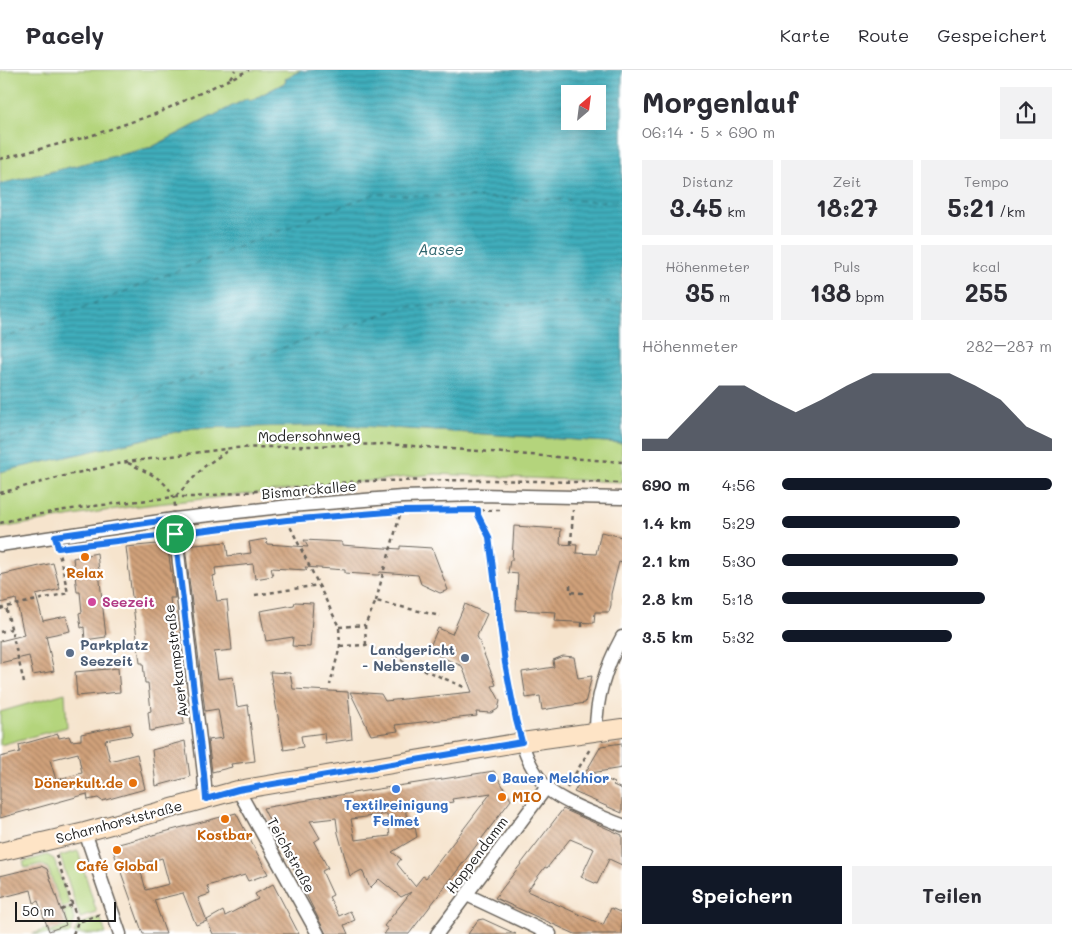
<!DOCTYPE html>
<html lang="de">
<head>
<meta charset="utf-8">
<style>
  :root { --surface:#fff; --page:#f2f2f3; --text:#2b2b33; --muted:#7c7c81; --line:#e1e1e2; --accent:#111827 }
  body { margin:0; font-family:Mali,sans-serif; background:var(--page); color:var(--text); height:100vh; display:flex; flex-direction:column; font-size:19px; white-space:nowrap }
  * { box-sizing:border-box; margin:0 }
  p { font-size:16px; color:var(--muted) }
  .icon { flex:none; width:28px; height:28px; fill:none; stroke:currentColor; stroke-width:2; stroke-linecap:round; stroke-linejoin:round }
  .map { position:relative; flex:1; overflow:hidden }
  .details { display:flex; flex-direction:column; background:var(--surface); width:450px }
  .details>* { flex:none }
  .needle { width:32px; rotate:28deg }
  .buttons { position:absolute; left:561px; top:15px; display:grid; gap:10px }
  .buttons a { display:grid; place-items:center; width:45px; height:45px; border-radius:0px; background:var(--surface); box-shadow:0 5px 20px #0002; font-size:25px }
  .scale { position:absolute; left:15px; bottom:12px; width:101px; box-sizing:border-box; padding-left:5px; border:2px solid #1c1c1c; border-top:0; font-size:14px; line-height:18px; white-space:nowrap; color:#1c1c1c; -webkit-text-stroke:4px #fff; paint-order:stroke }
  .pin { position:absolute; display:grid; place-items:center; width:42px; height:42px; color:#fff; margin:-21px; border:2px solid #fff; border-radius:50%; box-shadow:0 1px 5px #0007 }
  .round { display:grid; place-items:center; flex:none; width:52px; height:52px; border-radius:0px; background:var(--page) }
  .head { display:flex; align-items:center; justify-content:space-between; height:85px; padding:0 20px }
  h1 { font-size:28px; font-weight:700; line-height:38px }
  .stats { display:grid; grid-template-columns:repeat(3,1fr); gap:8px; height:85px; padding:5px 20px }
  .stats div { display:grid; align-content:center; border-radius:0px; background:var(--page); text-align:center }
  .stats b { font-size:25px; font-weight:700 }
  .stats small { font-size:14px; font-weight:400 }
  .stats p { font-size:14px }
  .chart { height:140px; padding:10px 20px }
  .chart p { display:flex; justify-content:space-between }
  .chart svg { width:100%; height:90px; margin-top:5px; fill:var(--accent); opacity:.7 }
  .primary-button { display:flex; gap:10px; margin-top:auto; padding:10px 20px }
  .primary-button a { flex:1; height:58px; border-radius:0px; background:var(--accent); color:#fff; font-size:20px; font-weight:700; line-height:58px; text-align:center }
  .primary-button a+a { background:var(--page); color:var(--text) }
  ul { padding:0 20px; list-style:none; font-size:16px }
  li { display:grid; grid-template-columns:80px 60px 1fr; align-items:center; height:38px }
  li i { height:12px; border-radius:6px; background:var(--accent) }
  header { display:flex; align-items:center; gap:30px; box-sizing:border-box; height:70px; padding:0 25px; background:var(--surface); border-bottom:1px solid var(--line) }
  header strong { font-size:24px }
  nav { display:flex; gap:28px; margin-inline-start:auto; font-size:18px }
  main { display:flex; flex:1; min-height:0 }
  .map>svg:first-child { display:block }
  .green { fill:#b4d47c; stroke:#68784c }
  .water { fill:url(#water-rules); stroke:#2e646c; fill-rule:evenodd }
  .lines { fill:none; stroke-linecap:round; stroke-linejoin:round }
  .ferry { stroke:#2e646c; stroke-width:1; stroke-dasharray:6 5; stroke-linecap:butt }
  .building { fill:url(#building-back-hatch); fill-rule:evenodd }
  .street-casing { stroke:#68625a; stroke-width:15 }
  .secondary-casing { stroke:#68625a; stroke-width:20 }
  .path { stroke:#68625a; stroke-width:2.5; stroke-dasharray:4 4; stroke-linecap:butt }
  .street { stroke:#fff; stroke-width:12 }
  .secondary { stroke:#fee4c6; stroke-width:18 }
  .route-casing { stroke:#fff; stroke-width:10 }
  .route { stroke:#1a73e8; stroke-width:6 }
  .food-dot { fill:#e8710a; stroke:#fff; stroke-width:2 }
  .hotel-dot { fill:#d1479c; stroke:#fff; stroke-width:2 }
  .service-dot { fill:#5c6f8a; stroke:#fff; stroke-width:2 }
  .shop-dot { fill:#3f7fe0; stroke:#fff; stroke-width:2 }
  .labels { text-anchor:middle; stroke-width:4.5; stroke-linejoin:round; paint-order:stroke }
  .street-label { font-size:14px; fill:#1c1c1c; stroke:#fff }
  .food-label { font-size:14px; font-weight:bold; fill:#c56008; stroke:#fff }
  .hotel-label { font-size:14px; font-weight:bold; fill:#b23c85; stroke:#fff; text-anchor:start }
  .service-label { font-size:14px; font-weight:bold; fill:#4e5e75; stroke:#fff; text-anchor:start }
  .shop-label { font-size:14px; font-weight:bold; fill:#366cbe; stroke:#fff; text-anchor:start }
  .water-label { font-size:15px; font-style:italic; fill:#2e646c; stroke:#fff }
</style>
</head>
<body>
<header>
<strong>Pacely</strong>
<nav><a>Karte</a><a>Route</a><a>Gespeichert</a></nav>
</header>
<main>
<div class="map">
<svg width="622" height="864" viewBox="0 0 622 864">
  <defs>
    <pattern id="water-rules" width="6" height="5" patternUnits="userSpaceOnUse" patternTransform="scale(1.25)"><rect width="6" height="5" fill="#3fadbb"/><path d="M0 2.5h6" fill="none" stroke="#348c97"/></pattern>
    <pattern id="building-back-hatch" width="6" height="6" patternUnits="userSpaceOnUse" patternTransform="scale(1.25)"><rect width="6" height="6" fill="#d0a17a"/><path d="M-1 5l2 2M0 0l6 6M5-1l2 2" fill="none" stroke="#a88263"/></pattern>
  </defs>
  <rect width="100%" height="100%" fill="#fff"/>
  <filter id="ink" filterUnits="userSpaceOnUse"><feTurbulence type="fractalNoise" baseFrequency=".02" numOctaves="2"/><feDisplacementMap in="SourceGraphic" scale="10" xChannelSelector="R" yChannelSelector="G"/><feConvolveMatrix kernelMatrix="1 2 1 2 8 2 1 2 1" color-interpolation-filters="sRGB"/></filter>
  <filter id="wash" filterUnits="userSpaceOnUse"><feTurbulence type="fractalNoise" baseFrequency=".0096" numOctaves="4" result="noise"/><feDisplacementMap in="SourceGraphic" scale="20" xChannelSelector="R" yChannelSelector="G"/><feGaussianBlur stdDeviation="1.12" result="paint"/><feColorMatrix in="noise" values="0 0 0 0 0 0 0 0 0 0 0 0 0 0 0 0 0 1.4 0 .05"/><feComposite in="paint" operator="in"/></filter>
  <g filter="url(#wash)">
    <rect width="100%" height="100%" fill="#f6e4cd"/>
    <g class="green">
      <polygon points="9,0 301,0 285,9 286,12 250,31 248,28 152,77 0,114 0,1"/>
      <polygon points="347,355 622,373 622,412 435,404 129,437 0,458 0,402 3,401 193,358"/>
      <polygon points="65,623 67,657 0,675 0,642"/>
      <polygon points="78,781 97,843 80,848 60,786"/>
      <polygon points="47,785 54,789 70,835 62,838 48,798 41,794 25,798 23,792"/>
      <polygon points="71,838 75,849 70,864 33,864 46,859 48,863 68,856 63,840"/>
      <polygon points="100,847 106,864 74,864 78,855"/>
    </g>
    <path class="water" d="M301,0l4,1 3,-1h314v373l-275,-18 -154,3 -193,44v-288l152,-37 96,-49 2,3 36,-19 -1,-3zM570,24h28v27h-28z"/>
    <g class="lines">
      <g class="ferry">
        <polyline points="0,270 374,124 622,132"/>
        <polyline points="0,371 406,237 622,232"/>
      </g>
    </g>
    <g id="blocks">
      <g class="building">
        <polygon points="514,456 561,459 560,474 577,475 576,483 596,484 601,462 622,467 622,493 619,492 611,524 611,535 609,542 595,542 594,553 555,551 556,542 516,540 518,504 508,503 510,490 512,490"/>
        <polygon points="266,469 267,474 308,477 304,470 342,472 342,475 354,476 400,479 400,476 432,478 448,520 440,523 421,514 418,505 380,502 379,505 376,505 345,503 345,500 305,497 307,500 271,498 273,506 255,509 253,494 215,498 216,505 213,506 217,531 227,530 232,580 214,582 218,609 233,607 237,637 248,635 255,691 231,694 232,697 212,702 208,670 223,668 218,639 205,641 185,476 226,472 228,486 251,483 249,472"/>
        <polygon points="167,473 175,528 170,528 184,654 150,661 148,642 151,641 148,613 145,613 143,593 140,593 126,477"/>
        <polygon points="97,483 106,567 85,570 84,557 81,558 79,543 82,542 80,522 77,522 73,488"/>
        <polygon points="53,493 60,519 36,525 43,551 66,546 70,561 46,566 54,601 33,605 29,586 0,593 0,571 24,565 16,529 0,533 0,505"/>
        <polygon points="295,532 313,533 310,577 292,576 293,567 266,571 260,541 294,535"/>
        <polygon points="465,534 487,544 477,566 496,615 492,616 500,631 498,639 491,643 476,642 477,646 395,655 398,661 371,665 350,622 381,624 385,631 472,622 462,596 428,581 438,558 452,564"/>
        <polygon points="563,586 574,587 578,608 592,606 585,633 542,640 540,626 526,628 522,602 554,597 553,590"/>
        <polygon points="118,598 120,622 77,626 75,602"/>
        <polygon points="270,602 290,603 293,619 348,622 352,669 325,673 324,663 301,666 303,677 284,680"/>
        <path d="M130,654l2,11 -27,5 5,21 27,-7 8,35 -43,12 -4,-3 -10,2 -1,-6 -87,24v-61l20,-5 -1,-7 39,-11 1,4 10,-2 2,5 10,-1v-6zM78,683l4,20 -26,7 -6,-20z"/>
        <polygon points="185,671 190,707 156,716 152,680"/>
        <polygon points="622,673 622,698 591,703 615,713 613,715 622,719 622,743 574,722 601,676"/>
        <path d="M494,701l17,29 -102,134h-25l4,-5 -4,-3 27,-34 -10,5 -22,-18 -9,9 -8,-18 -12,6 -12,-43 -2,-15 -26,3 10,17 -6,4 14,26 -6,3 11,24 -4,2 10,19 11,-5 5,9 -11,5 4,9h-22l-63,-126 51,-9zM491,723l-65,85 -3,-2 -8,10 -18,-22 4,-5 -9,-7 25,-15 -2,-10 -7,1 -3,-22 23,-3v3l25,-4 -1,-3zM387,744l3,22 -35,4 -4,-21z"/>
        <polygon points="563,739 622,765 622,795 609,789 597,814 581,807 594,779 570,769 547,798 545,797 527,821 603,855 611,838 622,843 622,864 575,864 495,828"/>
        <path d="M236,743l32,61 -20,7 -3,-6 -38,11 3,8 -12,4 9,23 -11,4 -13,-32 -29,7 12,34h-23l-30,-84 2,-5zM162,788l7,26 -23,6 -7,-25z"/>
        <polygon points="41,796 47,799 66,855 49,861 38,831 34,833 31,820 0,828 0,806"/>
        <polygon points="273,814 299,864 213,864 207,850 223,841 225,846 258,829 255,824"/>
        <polygon points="483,849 516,864 468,864 478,850"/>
      </g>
    </g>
  </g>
  <g filter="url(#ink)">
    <use href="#blocks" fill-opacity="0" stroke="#68625a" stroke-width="1"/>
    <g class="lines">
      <g class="street-casing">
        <g id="street">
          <polyline points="174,449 204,704 206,729"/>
          <polyline points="0,475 174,449 290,436 402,427 479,425 622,428"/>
          <path d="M596,661c0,-33 10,-65 26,-94"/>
          <path d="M522,672c4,16 13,32 24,45 12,14 57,30 76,38"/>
          <polyline points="238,720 318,864"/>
          <polyline points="85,762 120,864"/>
          <polyline points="467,825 550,864"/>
          <polyline points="437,864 546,718"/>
        </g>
      </g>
      <g class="secondary-casing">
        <polyline id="secondary" points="0,782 85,762 238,720 522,672 622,658"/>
      </g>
      <g class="path">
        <polyline points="230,8 235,0"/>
        <polyline points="0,89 87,67 158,43 249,0"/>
        <path d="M128,393c21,10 47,19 47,45"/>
        <polyline points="0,423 72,404 127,392 232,378 387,374 622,392"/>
        <polyline points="176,426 205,396 230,379"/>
        <polyline points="478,440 478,445 489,467 505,593 518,659"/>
        <polyline points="408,441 500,440"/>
        <polyline points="287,450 339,557 340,576 330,615"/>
        <path d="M0,453c57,-15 116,-19 175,-26h19l166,-16 129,-1 133,3"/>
        <polyline points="187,462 199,461"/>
        <polyline points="571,474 573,440"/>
        <polyline points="388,488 401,441"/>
        <polyline points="570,515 570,522 582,523 582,525"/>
        <polyline points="255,525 319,515"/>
        <polyline points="376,531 386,492"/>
        <polyline points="0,539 6,537"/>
        <polyline points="582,553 582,560"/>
        <polyline points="339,557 365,555"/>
        <polyline points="0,562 11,559"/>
        <polyline points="366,575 365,555 376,531 440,546"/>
        <polyline points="340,576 366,575 464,617"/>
        <polyline points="24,613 6,537 68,523 58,479"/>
        <polyline points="567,718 591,677"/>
        <polyline points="56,785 78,852"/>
        <polyline points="61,840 72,835"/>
        <polyline points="73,864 78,852 101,844"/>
      </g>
      <use href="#street" class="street"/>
      <use href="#secondary" class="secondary"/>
    </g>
  </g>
  <g class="lines" filter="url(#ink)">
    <g class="route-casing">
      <polyline id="route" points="175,464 58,478 55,466 174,449 175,464 204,704 206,729 238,720 522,672 516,650 505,593 489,467 478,445 478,440 401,441 287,450 175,464"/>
    </g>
    <use href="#route" class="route"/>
  </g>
  <g class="food-dot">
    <circle cx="85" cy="487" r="5"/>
    <circle cx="133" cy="713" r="5"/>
    <circle cx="502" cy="727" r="5"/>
    <circle cx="225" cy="749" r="5"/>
    <circle cx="117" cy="780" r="5"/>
  </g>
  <circle class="hotel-dot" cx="92" cy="532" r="5"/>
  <g class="service-dot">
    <circle cx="70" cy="583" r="5"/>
    <circle cx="465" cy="588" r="5"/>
  </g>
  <g class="shop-dot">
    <circle cx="492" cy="708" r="5"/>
    <circle cx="396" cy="719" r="5"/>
  </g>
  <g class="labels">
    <g class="street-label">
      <text transform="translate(309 366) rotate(-1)" y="5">Modersohnweg</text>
      <text transform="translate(309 420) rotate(-5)" y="5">Bismarckallee</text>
      <text transform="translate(176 591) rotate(-97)" y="5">Averkampstraße</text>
      <text transform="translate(119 752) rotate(-15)" y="5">Scharnhorststraße</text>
      <text transform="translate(291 785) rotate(61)" y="5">Teichstraße</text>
      <text transform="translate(477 785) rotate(-53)" y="5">Hoppendamm</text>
    </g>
    <g class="food-label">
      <text x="85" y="508">Relax</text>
      <text x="123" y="718" text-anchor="end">Dönerkult.de</text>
      <text x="512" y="732" text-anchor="start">MIO</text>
      <text x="225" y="770">Kostbar</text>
      <text x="117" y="801">Café Global</text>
    </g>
    <g class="hotel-label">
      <text x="102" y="537">Seezeit</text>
    </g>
    <g class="service-label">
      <text x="80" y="580">Parkplatz<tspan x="80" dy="16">Seezeit</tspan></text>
      <text x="455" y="585" text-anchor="end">Landgericht<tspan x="455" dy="16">- Nebenstelle</tspan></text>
    </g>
    <g class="shop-label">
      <text x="502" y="713">Bauer Melchior</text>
      <text x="396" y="740" text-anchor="middle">Textilreinigung<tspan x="396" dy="16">Felmet</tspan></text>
    </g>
    <g class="water-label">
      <text x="441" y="185">Aasee</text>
    </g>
  </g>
</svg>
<div class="buttons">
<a><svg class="needle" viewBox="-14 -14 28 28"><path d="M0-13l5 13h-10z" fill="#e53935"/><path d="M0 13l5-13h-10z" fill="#7c7c81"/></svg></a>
</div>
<div class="scale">50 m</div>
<div class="pin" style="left:175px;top:464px;background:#1e9e55"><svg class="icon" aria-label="arrive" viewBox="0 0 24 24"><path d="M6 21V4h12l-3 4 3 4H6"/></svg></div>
</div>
<section class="details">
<div class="head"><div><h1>Morgenlauf</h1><p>06:14 · 5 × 690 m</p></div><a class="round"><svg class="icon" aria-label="share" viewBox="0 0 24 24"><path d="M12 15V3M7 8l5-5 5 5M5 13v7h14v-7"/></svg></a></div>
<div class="stats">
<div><p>Distanz</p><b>3.45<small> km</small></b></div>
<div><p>Zeit</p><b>18:27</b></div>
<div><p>Tempo</p><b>5:21<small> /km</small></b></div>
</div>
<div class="stats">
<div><p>Höhenmeter</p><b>35<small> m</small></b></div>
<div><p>Puls</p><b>138<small> bpm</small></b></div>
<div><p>kcal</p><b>255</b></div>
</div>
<div class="chart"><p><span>Höhenmeter</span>282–287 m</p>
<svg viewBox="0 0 160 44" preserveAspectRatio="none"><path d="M0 44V38L10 38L20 25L30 12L40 12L50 19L60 25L70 19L80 12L90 6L100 6L110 6L120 6L130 12L140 19L150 32L160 38V44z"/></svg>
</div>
<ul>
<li><b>690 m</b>4:56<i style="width:100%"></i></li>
<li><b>1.4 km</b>5:29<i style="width:66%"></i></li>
<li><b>2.1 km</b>5:30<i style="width:65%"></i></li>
<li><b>2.8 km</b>5:18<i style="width:75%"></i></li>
<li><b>3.5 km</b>5:32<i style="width:63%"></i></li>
</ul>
<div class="primary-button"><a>Speichern</a><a>Teilen</a></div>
</section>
</main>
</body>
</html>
